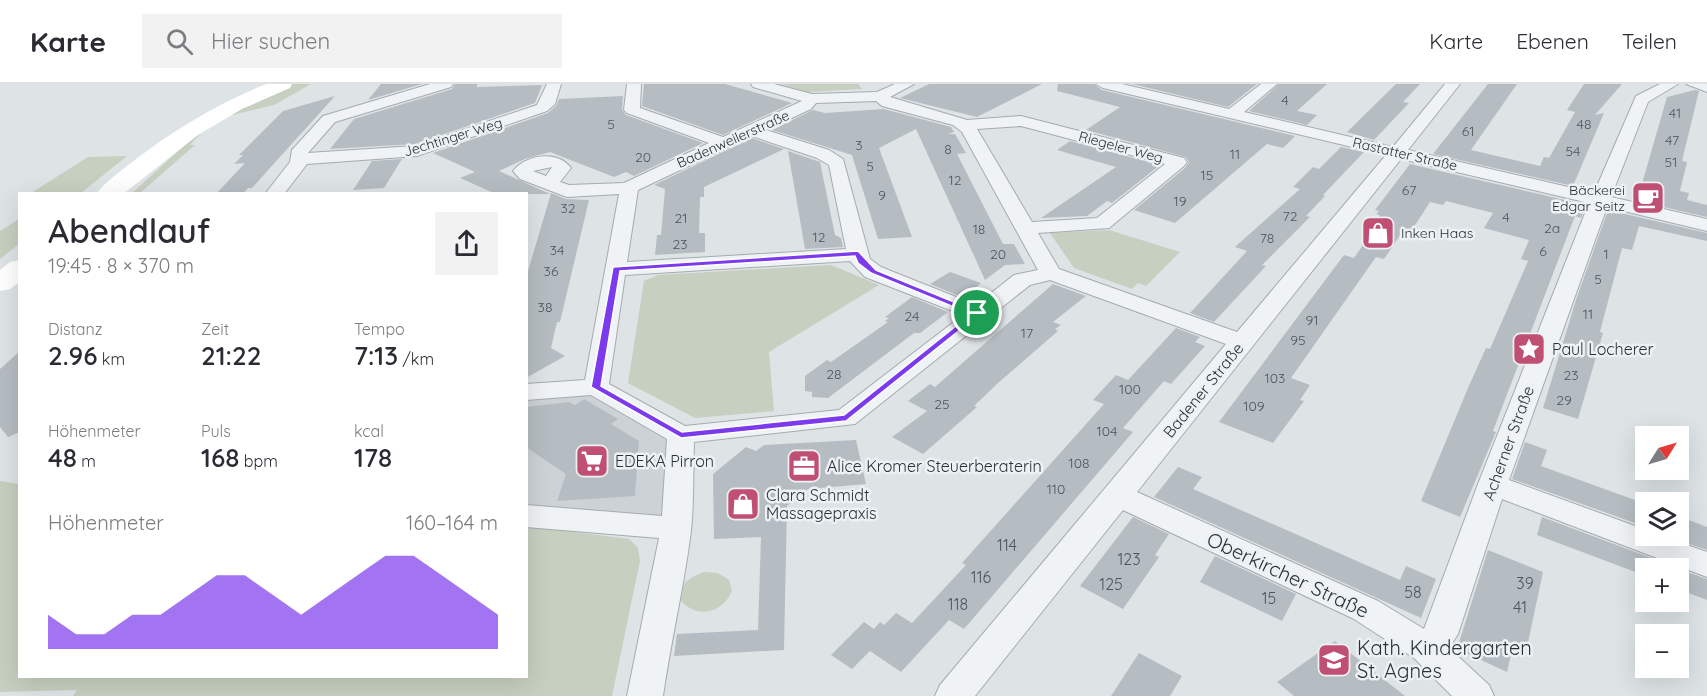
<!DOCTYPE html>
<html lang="de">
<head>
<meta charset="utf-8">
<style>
  :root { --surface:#fff; --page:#f2f2f3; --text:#2b2b33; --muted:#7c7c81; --line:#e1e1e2; --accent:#7c3aed }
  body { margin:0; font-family:Quicksand,sans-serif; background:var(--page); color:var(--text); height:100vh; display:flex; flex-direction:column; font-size:22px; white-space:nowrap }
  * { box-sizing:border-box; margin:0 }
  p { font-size:20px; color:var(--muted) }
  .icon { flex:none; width:33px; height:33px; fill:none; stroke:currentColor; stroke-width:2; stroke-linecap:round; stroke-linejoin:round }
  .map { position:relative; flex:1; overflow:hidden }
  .details { position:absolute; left:18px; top:108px; width:510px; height:486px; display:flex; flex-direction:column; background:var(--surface); border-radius:0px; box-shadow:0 6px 24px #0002 }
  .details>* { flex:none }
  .needle { width:39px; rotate:53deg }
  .fabs { position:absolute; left:1635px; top:342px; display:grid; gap:12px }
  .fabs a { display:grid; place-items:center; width:54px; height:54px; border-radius:0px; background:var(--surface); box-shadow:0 6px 24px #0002; font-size:30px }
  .pin { position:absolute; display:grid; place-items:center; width:51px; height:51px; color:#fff; margin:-26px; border:3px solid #fff; border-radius:50%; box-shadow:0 2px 6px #0007 }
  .round { display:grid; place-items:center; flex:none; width:63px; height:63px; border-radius:0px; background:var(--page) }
  .head { display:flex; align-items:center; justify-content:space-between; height:102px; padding:0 30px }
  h1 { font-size:33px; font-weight:600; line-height:45px }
  .stats { display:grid; grid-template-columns:repeat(3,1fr); gap:9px; height:102px; padding:6px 30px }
  .stats div { display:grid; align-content:center }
  .stats b { font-size:26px; font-weight:600 }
  .stats small { font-size:16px; font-weight:400 }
  .stats p { font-size:16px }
  .chart { height:168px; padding:12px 30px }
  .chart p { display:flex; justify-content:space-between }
  .chart svg { width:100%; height:108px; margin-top:6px; fill:var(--accent); opacity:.7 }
  header { display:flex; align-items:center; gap:36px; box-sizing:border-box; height:84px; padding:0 30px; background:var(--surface); border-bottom:2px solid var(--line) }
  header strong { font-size:28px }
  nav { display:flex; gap:33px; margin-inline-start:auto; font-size:21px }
  .search { width:420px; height:54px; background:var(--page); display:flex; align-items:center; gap:15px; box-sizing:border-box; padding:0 21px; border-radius:0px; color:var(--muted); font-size:22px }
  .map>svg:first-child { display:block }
  .built { fill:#cdd2d7 }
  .green { fill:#c7cfc0 }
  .building { fill:#b6bdc2 }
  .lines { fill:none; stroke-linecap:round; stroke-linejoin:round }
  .minor-casing { stroke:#a4abaf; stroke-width:2 }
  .minor { fill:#f0f3f5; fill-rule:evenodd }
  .secondary { fill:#fff; fill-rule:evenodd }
  .route { fill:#7c3aed; stroke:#fff; stroke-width:1.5; fill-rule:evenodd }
  .labels { text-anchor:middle; stroke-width:5; stroke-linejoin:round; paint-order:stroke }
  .number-label { font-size:14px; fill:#4c565d }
  .far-street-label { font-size:14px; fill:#29333b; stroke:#edf1f4 }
  .far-poi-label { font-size:14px; fill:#29333b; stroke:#edf1f4; text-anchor:end }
  .poi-label { font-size:16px; fill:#29333b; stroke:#edf1f4; text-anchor:start }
  .street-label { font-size:16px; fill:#29333b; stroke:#edf1f4 }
  .near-number-label { font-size:16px; fill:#4c565d }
  .near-street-label { font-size:20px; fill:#29333b; stroke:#edf1f4 }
  .near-poi-label { font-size:20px; fill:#29333b; stroke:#edf1f4; text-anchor:start }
</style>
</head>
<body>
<header>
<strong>Karte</strong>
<div class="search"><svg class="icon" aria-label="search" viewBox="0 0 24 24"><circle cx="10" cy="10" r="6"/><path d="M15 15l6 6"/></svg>Hier suchen</div>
<nav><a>Karte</a><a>Ebenen</a><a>Teilen</a></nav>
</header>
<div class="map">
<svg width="1707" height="612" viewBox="0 0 1707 612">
  <rect width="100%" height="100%" fill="#dee3e6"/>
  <polygon class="built" points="591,309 669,354 665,433 527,425 527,314"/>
  <g class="green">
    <polygon points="291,0 311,0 274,21 228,32 200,50 190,61 195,61 140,109 131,110 209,39"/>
    <polygon points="780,0 858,0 862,5 807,8"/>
    <polygon points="127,72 81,109 31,109 88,73"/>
    <polygon points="19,135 19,160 0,175 0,147"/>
    <polygon points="1109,146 1180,168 1146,202 1138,199 1132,205 1074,184 1050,149"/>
    <polygon points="831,181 879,201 769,268 774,327 695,334 628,299 644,197 658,191"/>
    <polygon points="0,397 19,400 20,592 526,592 527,442 629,455 638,464 640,477 612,612 73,612 77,606 0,608"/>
    <path d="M704,488l14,1 11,7 3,11c-10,23 -37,29 -53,7 2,-16 10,-20 25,-26z"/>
  </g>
  <g class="building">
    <polygon points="381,0 422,0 368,16"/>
    <polygon points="455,0 477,0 477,3 542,1 535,19 415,60 330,65 354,35 452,5"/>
    <polygon points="644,0 725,0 792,19 723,51 642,22"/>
    <polygon points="929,0 1042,0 977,33 900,14"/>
    <polygon points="1058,0 1094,0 1102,6 1295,52 1283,64 1267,60 1175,139 1134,126 1185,84 1189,78 1186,73 1086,46 1120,23 1057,7"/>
    <polygon points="1132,0 1257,0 1228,23"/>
    <polygon points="1279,0 1327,0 1297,27 1317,31 1307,41 1249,27"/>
    <polygon points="1396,0 1420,0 1403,18 1409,19 1374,56 1347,48"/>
    <polygon points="1488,0 1517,0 1471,66 1540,82 1544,73 1549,74 1575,28 1567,26 1584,0 1622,0 1595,31 1604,29 1573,102 1433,70"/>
    <polygon points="1695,6 1699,7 1682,77 1687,78 1680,107 1689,109 1687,116 1707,121 1707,133 1637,117 1667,13"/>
    <polygon points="335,12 252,104 248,104 243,110 216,110 245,79 234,80 243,71 239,71 283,27"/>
    <polygon points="623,12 622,26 626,31 703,59 634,92 626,88 614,93 550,68 525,75 499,87 550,110 496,110 460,94 475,88 433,69 548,29 556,22 559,15"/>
    <polygon points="884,25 951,43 954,48 948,50 955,50 966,69 957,70 1003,160 1014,160 1025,180 1005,181 985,196 916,45 879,64 912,153 878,155 852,71 772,46 813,26 825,29"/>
    <polygon points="752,54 784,65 704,103 704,113 700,113 699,149 705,149 705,168 655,171 657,151 661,151 665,105 654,101"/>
    <polygon points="1070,57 1160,81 1112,119 1107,117 1087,132 1041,134 1116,83 1057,66"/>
    <polygon points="1341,63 1364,68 1323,111 1325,112 1306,132 1310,133 1262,181 1266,182 1214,238 1190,229 1247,167 1235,163 1300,105 1293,103 1313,83 1319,85"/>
    <polygon points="788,67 820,78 835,151 841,154 843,163 805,165"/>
    <polygon points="402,75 384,104 353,106 372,77"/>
    <polygon points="1410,80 1586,121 1581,134 1575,132 1493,347 1496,348 1460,433 1421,417 1468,304 1486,264 1490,265 1528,177 1521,175 1529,156 1484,144 1493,129 1446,117 1443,121 1430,118 1410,149 1403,147 1384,175 1376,173 1291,294 1310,301 1300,316 1304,317 1273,359 1219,338 1344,171 1354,174 1380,136 1377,135 1380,131 1376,130 1379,127 1375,126"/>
    <polygon points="551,109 566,115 589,116 560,238 557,238 551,264 565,272 526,294 526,194"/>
    <polygon points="1608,126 1707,149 1707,157 1639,142 1632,166 1622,164 1600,248 1603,249 1578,335 1543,324 1576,216"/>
    <polygon points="950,188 981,199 974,205 978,206 966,215 930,200"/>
    <polygon points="1053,200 1086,212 1053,238 1061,241 1055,245 1058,247 998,299 974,322 977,323 923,370 892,353 927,327 908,317 930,300 935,303"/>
    <polygon points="912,213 948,228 920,249 914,249 828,314 812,313 812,308 805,307 805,292 827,276 831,278 888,238 885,237 889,234 885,233"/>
    <polygon points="1176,244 1200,253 1195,258 1205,262 1171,300 1164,297 1123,344 1133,348 964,545 949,536 901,588 870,567 852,585 831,571 864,538 874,545 880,538 884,541 896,529 912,539 966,481 962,479 1104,320 1093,316 1116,291 1128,296"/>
    <polygon points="20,267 20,348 8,353 0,343 0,285"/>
    <polygon points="584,315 618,335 611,340 639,357 635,412 557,417 566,390 526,363 526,323 569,318 575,321"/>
    <polygon points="856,356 866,400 808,405 787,422 784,566 674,572 677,550 758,546 761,453 714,455 713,390 746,363 756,367 764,361"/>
    <polygon points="1525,358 1547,366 1541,382 1646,420 1646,443 1512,395"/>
    <polygon points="1178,383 1202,393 1193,405 1400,496 1406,482 1436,495 1421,534 1154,413"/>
    <polygon points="1678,432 1707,443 1707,466 1666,452 1678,452"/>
    <polygon points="1133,433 1169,450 1155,471 1159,473 1123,525 1080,502"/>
    <polygon points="1542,433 1678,484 1646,484 1646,492 1537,451"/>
    <polygon points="1488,466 1543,488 1527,563 1514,557 1507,588 1457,565"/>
    <polygon points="1215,472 1296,510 1282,537 1200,498"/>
    <polygon points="1678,485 1707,495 1707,516 1678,505"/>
    <polygon points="1335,557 1405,612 1294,612 1277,598"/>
    <polygon points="1139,569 1182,592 1170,612 1111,612"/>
  </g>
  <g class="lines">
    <g class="minor-casing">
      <g id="minor">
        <polygon points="430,0 453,0 451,3 335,38 308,69 415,62 537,21 547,0 561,0 555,20 547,27 417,72 307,80 284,110 265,110 290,78 292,66 323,32"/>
        <path d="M627,0h14l-1,24 83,29 79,-36 -49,-14 -2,-3h23l38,10 65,-2 18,-8h19l-24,13 77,23 54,-4 163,42 3,4 -3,4 -75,62 -71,5 21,36 178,63 149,-177 -283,-67 -7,-4h26l107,25 32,-25h16l-33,28 149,35 52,-63h15l-52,66 186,43 42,-97 24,-12h18l-30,18 -37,95 96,22v12l-100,-24 -98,273 137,50v6h15l46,16v25l-205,-78 -44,135 -9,14 40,37 5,11h-42l-38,-38 -60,-39 -231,-109 -148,186h-40l5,-11 286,-341 -176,-64 -20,5 -175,139 -161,18c-1,29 0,60 -3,89 -7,56 -20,109 -28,165h-36l32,-158 -133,-11v-22l136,11 5,-77 -76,-44 -65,5v-16l59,-4 34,-186 -52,3 -47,-18 -7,-8c13,-17 45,-21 58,-3l-11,14 9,3 55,-2 85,-40 -82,-30 -3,-3zM876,17l6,5 71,19 9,7 76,138 -24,5 -38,30 -95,-38 -11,-8 -27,-100 -14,-9 -63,-20 45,-21 5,-6zM1021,42l144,38 -68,54 -65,4 -55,-93zM752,52l65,22 12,7 17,84 -219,13 11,-72zM1401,75l188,44 -111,281 -54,145 -46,-28 -241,-109zM552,83l-6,9 -13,-5zM850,177l15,16 98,38 -124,95 -154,16 -76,-42 16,-109z"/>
        <polygon points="1686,0 1707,0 1707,8"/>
      </g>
    </g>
    <use href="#minor" class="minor"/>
    <g class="secondary">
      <path d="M266,0h26l-2,4 -48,21 -44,26 -75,59h-27c8,-11 21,-20 31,-28 43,-34 89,-62 139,-82z"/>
      <polygon points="20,176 20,198 10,205 0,207 0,186 10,178"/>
    </g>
  </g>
  <path class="route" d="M858,167l18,19 105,43 -135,108 -165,17 -90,-51 22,-120zM855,172l3,7 13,10 100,41 -127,101 -162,17 -81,-46 19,-115z"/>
  <defs>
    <g id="cafe-square" transform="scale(1.725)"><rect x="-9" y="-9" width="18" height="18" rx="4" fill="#bf5074" stroke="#edf1f4"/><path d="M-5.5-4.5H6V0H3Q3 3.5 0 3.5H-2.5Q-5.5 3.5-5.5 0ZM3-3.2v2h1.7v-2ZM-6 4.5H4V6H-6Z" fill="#fff"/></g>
    <g id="shop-square" transform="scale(1.725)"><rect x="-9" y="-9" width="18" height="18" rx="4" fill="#bf5074" stroke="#edf1f4"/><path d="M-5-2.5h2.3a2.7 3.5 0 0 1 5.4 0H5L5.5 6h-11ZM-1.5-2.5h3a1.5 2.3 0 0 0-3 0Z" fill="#fff"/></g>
    <g id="sight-square" transform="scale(1.725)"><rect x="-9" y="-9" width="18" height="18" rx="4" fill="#bf5074" stroke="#edf1f4"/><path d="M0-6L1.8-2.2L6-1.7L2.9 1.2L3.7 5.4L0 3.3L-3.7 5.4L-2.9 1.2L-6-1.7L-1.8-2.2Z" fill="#fff"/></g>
    <g id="supermarket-square" transform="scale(1.725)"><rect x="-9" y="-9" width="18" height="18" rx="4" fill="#bf5074" stroke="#edf1f4"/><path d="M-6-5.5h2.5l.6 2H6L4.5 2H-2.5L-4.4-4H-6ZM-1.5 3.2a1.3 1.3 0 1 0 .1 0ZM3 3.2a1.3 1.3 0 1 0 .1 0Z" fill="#fff"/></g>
    <g id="office-square" transform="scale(1.725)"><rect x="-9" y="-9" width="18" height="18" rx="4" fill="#bf5074" stroke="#edf1f4"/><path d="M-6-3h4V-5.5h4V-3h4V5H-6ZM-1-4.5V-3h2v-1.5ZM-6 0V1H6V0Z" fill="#fff"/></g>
    <g id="school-square" transform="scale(1.725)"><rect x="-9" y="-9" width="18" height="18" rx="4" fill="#bf5074" stroke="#edf1f4"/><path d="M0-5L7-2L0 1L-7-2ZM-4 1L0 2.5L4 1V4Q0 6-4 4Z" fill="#fff"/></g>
  </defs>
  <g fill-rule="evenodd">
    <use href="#cafe-square" x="1648" y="114"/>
    <use href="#shop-square" x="1378" y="149"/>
    <use href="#sight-square" x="1529" y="265"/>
    <use href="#supermarket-square" x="592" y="377"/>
    <use href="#office-square" x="804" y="382"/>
    <use href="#shop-square" x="743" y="420"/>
    <use href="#school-square" x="1334" y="576"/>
  </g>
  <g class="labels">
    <g class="number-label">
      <text x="1285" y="21">4</text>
      <text x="1675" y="34">41</text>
      <text x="611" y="45">5</text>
      <text x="1584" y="45">48</text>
      <text x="1468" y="52">61</text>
      <text x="1672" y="61">47</text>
      <text x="859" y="66">3</text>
      <text x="948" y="70">8</text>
      <text x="1573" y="72">54</text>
      <text x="1235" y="75">11</text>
      <text x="643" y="78">20</text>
      <text x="1671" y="83">51</text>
      <text x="870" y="87">5</text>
      <text x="1207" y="96">15</text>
      <text x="955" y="101">12</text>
      <text x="1409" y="111">67</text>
      <text x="882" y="116">9</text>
      <text x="1180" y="122">19</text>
      <text x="568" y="129">32</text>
      <text x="1290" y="137">72</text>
      <text x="1506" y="138">4</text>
      <text x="681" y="139">21</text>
      <text x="1552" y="149">2a</text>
      <text x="979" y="150">18</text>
      <text x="819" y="158">12</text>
      <text x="1267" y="159">78</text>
      <text x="680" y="165">23</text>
      <text x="557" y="171">34</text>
      <text x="1543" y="172">6</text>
      <text x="998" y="175">20</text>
      <text x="1606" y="175">1</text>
      <text x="551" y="192">36</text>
      <text x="1598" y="200">5</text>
      <text x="545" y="228">38</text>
      <text x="1588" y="235">11</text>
      <text x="912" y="237">24</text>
      <text x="1312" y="241">91</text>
      <text x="1027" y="254">17</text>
      <text x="1298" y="261">95</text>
      <text x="834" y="295">28</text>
      <text x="1571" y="296">23</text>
      <text x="1275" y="299">103</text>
      <text x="1130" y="310">100</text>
      <text x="1564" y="321">29</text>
      <text x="942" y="325">25</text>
      <text x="1254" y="327">109</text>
      <text x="1107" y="352">104</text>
      <text x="1079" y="384">108</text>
      <text x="1056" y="410">110</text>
    </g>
    <g class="far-street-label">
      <text transform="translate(453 53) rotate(-17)" y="5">Jechtinger Weg</text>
      <text transform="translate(733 55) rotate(-24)" y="5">Badenweilerstraße</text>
      <text transform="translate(1121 63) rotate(15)" y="5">Riegeler Weg</text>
      <text transform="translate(1405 70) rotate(13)" y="5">Rastatter Straße</text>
    </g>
    <g class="far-poi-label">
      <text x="1625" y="111">Bäckerei<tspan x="1625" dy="16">Edgar Seitz</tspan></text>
      <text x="1401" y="154" text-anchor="start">Inken Haas</text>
    </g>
    <g class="poi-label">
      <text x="1552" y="271">Paul Locherer</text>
      <text x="615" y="383">EDEKA Pirron</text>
      <text x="827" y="388">Alice Kromer Steuerberaterin</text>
      <text x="766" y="417">Clara Schmidt<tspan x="766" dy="18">Massagepraxis</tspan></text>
    </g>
    <g class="street-label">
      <text transform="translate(1203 306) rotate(-51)" y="6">Badener Straße</text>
      <text transform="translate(1508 359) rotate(-70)" y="6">Acherner Straße</text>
    </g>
    <g class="near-number-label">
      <text x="1007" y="467">114</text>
      <text x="1129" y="481">123</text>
      <text x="981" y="499">116</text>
      <text x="1525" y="505">39</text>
      <text x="1111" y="506">125</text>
      <text x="1413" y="514">58</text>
      <text x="1269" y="520">15</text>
      <text x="958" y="526">118</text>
      <text x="1520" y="529">41</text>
    </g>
    <g class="near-street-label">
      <text transform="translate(1288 491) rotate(25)" y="7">Oberkircher Straße</text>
    </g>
    <g class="near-poi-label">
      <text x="1357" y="571">Kath. Kindergarten<tspan x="1357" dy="23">St. Agnes</tspan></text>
    </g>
  </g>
</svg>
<div class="fabs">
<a><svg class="needle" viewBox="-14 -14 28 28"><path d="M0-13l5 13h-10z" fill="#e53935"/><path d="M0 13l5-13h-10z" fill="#7c7c81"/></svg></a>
<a><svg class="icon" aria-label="layers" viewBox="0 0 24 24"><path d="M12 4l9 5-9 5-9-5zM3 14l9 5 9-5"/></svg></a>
<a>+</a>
<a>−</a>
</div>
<div class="pin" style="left:977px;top:229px;background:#1e9e55"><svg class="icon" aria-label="arrive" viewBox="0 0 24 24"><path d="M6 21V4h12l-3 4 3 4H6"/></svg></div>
<section class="details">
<div class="head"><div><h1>Abendlauf</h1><p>19:45 · 8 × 370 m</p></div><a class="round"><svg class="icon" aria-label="share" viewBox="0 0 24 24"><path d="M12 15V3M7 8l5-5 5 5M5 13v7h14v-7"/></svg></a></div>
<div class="stats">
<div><p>Distanz</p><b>2.96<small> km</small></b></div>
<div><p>Zeit</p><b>21:22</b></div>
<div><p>Tempo</p><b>7:13<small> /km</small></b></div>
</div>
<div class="stats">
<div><p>Höhenmeter</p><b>48<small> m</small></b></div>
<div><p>Puls</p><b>168<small> bpm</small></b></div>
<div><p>kcal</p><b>178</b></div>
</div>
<div class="chart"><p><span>Höhenmeter</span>160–164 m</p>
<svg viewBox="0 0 160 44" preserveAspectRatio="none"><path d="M0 44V30L10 38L20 38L30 30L40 30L50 22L60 14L70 14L80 22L90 30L100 22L110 14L120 6L130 6L140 14L150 22L160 30V44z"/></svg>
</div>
</section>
</div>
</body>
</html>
